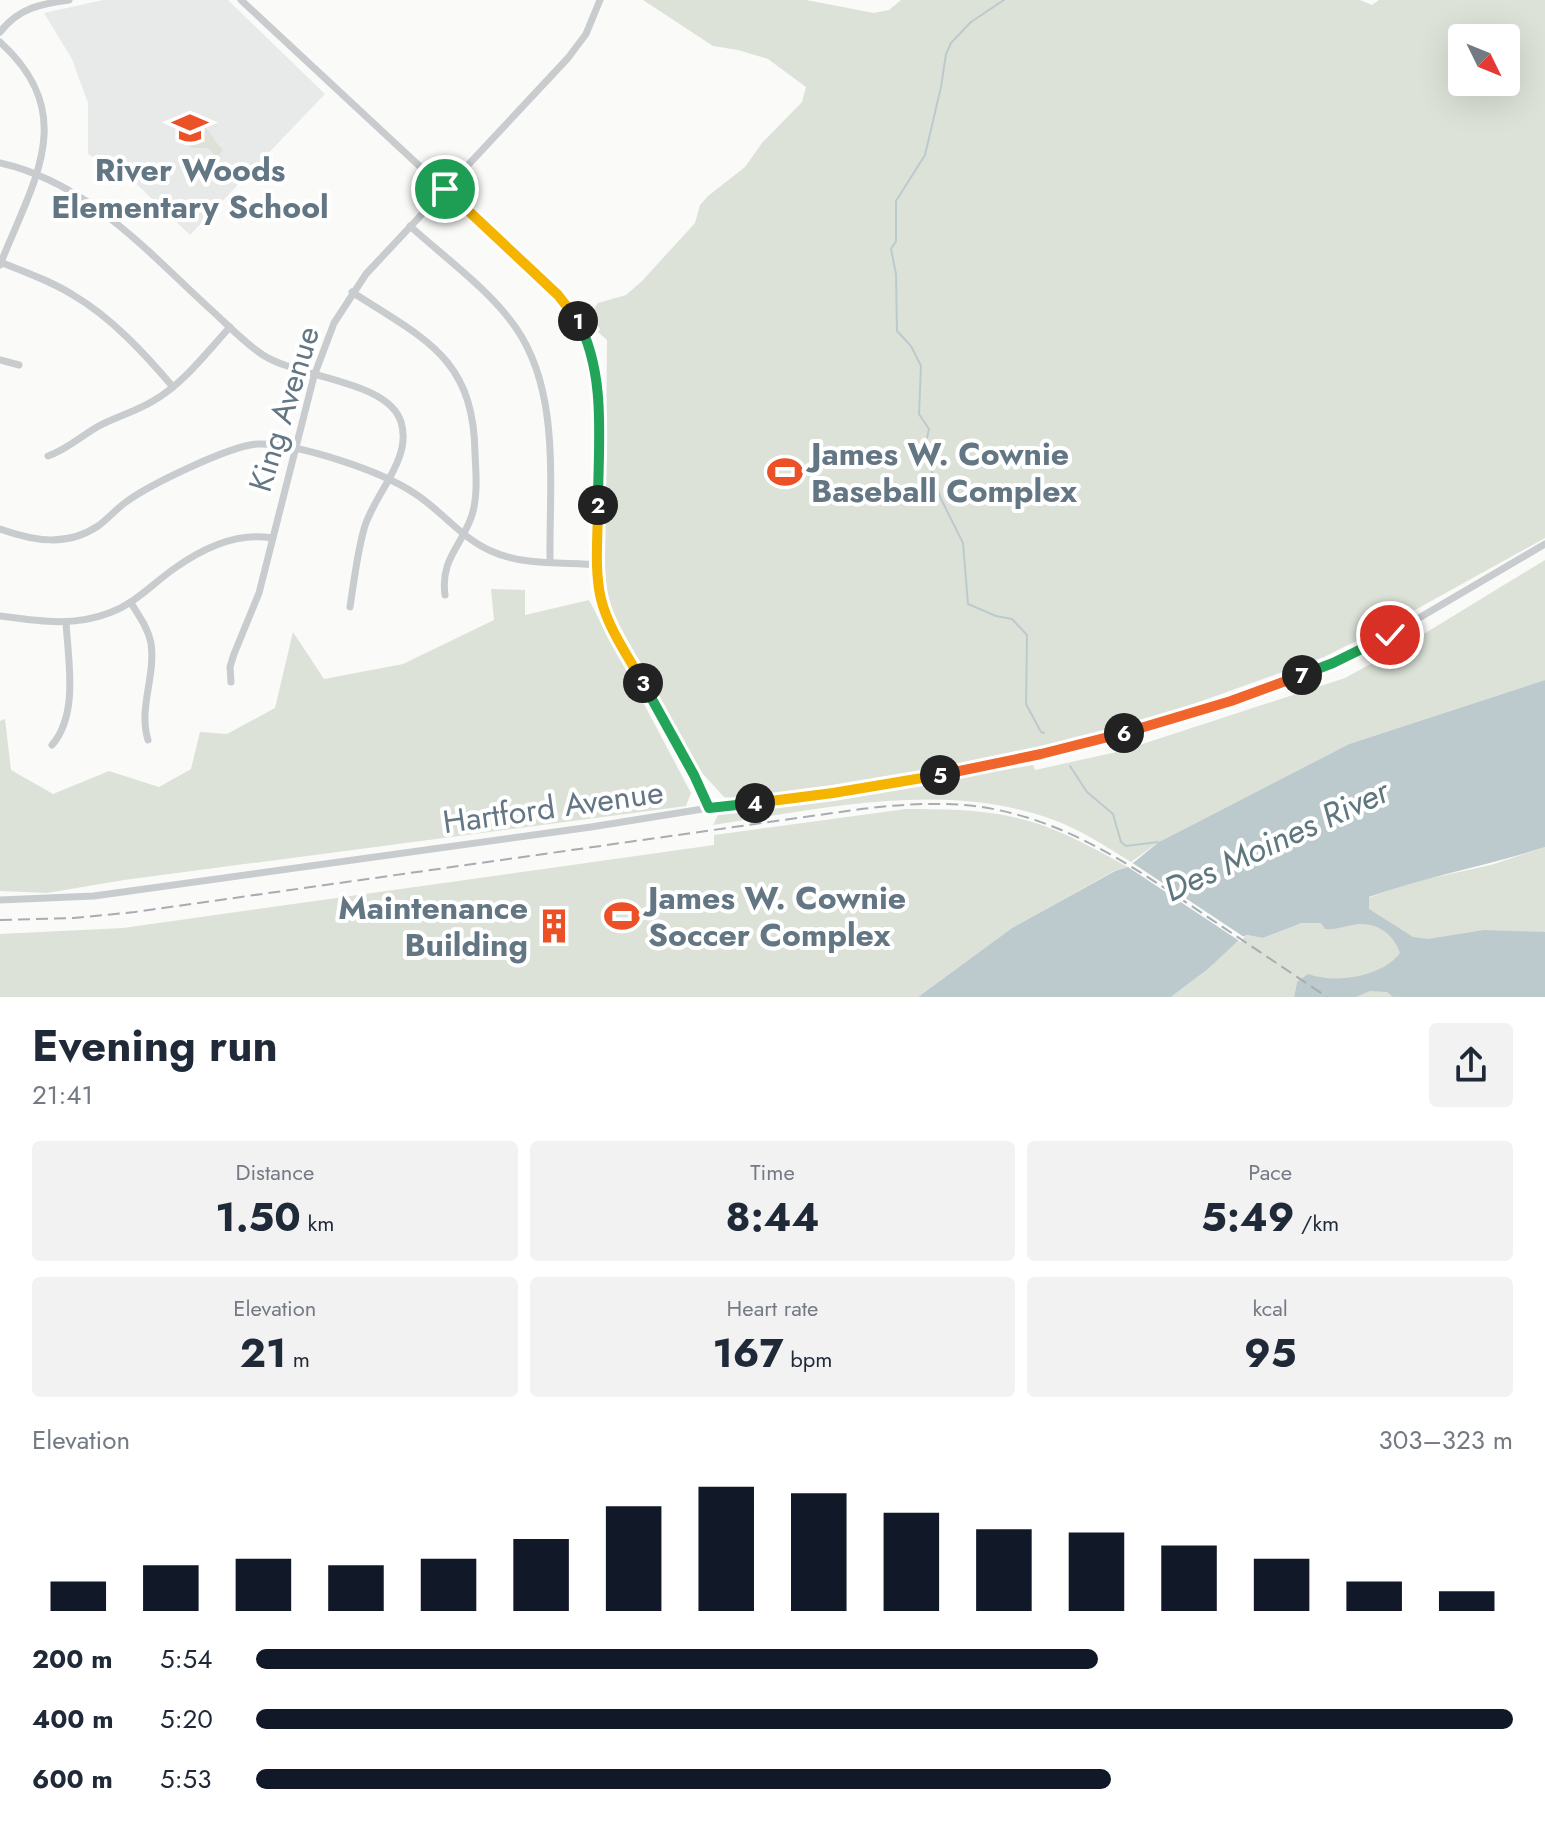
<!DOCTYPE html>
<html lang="en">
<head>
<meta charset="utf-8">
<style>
  :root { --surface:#fff; --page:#f2f2f3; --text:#1f2937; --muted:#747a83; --accent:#111827 }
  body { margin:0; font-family:Jost,sans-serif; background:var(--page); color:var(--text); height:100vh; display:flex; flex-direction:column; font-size:30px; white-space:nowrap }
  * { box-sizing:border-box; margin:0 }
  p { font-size:26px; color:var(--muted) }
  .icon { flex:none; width:44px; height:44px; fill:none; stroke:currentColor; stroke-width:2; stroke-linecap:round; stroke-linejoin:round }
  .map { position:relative; height:997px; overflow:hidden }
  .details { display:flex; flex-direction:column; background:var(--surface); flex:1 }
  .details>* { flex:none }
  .needle { width:52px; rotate:133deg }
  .fabs { position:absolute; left:1448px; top:24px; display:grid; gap:16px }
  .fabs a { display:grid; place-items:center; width:72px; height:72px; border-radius:8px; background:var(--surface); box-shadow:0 8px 32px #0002; font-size:40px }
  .pin { position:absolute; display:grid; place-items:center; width:68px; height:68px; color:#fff; margin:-34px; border:4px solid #fff; border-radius:50%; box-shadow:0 2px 8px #0007 }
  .km { position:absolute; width:40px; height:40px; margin:-20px; border-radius:50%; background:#222; color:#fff; font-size:22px; line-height:40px; text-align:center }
  .round { display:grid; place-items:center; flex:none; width:84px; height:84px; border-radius:8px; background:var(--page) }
  .overview { display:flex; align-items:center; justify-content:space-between; height:136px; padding:0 32px }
  h1 { font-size:44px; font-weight:700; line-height:60px }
  .stats { display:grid; grid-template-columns:repeat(3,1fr); gap:12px; height:136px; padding:8px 32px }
  .stats div { display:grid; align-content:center; border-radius:8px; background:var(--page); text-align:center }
  .stats b { font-size:40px; font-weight:700 }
  .stats small { font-size:22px; font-weight:400 }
  .stats p { font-size:22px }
  .chart { height:224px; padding:16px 32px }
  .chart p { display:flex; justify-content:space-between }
  .chart svg { width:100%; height:144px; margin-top:8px; stroke:var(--accent); stroke-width:6 }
  ul { padding:0 32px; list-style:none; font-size:26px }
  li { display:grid; grid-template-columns:128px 96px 1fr; align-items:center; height:60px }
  li i { height:20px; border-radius:10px; background:var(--accent) }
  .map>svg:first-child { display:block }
  .built { fill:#e8e9e9 }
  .green { fill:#dce2d8; fill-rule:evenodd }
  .water { fill:#bdcacd }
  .pier { fill:#fafaf8 }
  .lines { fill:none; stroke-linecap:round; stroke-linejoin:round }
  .stream { stroke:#bdcacd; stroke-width:2 }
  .minor { stroke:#c8cccf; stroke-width:7 }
  .rail { stroke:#a6adb3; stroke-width:2; stroke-dasharray:12 6; stroke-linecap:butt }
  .split-1-casing { stroke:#fff; stroke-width:16 }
  .split-2-casing { stroke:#fff; stroke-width:16 }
  .split-3-casing { stroke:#fff; stroke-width:16 }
  .split-4-casing { stroke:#fff; stroke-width:16 }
  .split-5-casing { stroke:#fff; stroke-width:16 }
  .split-6-casing { stroke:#fff; stroke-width:16 }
  .split-7-casing { stroke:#fff; stroke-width:16 }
  .split-8-casing { stroke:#fff; stroke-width:16 }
  .split-1 { stroke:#f5b400; stroke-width:10 }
  .split-2 { stroke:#22a559; stroke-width:10 }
  .split-3 { stroke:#f5b400; stroke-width:10 }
  .split-4 { stroke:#22a559; stroke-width:10 }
  .split-5 { stroke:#f5b400; stroke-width:10 }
  .split-6 { stroke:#f0652b; stroke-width:10 }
  .split-7 { stroke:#f0652b; stroke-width:10 }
  .split-8 { stroke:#22a559; stroke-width:10 }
  .labels { text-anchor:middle; stroke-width:8; stroke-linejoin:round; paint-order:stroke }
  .poi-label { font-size:32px; font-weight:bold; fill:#637684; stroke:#fff; text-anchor:start }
  .street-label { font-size:32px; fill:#637684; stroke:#fff }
  .water-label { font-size:34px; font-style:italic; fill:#5e767d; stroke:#fff }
</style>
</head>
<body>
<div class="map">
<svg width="1545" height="997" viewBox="0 0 1545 997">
  <rect width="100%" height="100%" fill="#fafaf8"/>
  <polygon class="built" points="103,0 228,0 325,94 190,235 128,176 88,154 88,103 72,59 44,13"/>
  <g class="green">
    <path d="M643,0h163l68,13 15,-3 12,-10h459l12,5 7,-5h166v538l-157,87 -64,32 -189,68 -88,24 -106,21 -205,29 -12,-2 -22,-24 -83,-148 -11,-25 -3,-30 2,-230 -9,-8 2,-3 -10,-15 8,-11 28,-8 16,-14 53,-58 5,-18 8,-9 37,-29 17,-24 40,-41 4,-15 -38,-28 -30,-9 -25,-4zM1462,38h44v44h-44z"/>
    <path d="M195,121c19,11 15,16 28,29l-6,7 -9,-9h-17l-12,-15 7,-7z"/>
    <path d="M1545,560v120l-196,64 -190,98 -28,20c-26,-16 -51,-33 -80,-43 -108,-39 -228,-10 -338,6l5,-10 9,-3 156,-21 150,-26 2,5 86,-19 224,-73 64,-35z"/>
    <polygon points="491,589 525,590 525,615 589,600 691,793 686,806 124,880 47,893 0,891 0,721 5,719 11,770 53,794 109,771 159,787 191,769 200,732 227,734 275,708 293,632 324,679 403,664 494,620"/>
    <path d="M906,809c35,0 72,0 107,8 40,8 79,30 115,50l-14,4 -102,57 -94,69h-918v-63l123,-6 591,-83v-10z"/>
    <polygon points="1545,847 1545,997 1346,997 1297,982 1294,997 1171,997 1208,969 1232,945 1247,935 1263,938 1408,883 1491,865"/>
  </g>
  <path class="water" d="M1545,680v167c-58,19 -118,29 -176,50v12l44,28 15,2 56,-9 61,2v65h-152l-6,-5 -17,-1 -14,6h-62l3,-15 11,-8c28,10 74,3 92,-21 -6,-18 -21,-30 -41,-29 -12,1 -21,6 -34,5l-4,-6h-19l-39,15 -16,-3 -5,2 -34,32 -37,28h-253l94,-69 103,-57 13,-4 31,-25 190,-98z"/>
  <polygon class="pier" points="1131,862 1244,937 1241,942 1128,867"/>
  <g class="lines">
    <g class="stream">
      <polyline points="1004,0 971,22 951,43 946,54 941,87 925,155 896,201 896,241 891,249 896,274 897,331 911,346 921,366 919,414 929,429 925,447 926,454 941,499 963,543 968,604 996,616 1012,619 1027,635 1026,704 1041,732 1044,733"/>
      <polyline points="1070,766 1087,792 1113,814 1121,842 1126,846 1158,842"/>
    </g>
    <g class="minor">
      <polyline points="241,0 558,295 575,316 590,345 594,357 598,390 599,583 602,603 609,622 694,775 709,808"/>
      <path d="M0,32c19,-24 40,-28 69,-32"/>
      <path d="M0,42c81,73 32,141 0,223"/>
      <path d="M0,163c86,19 146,87 208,144 18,16 35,35 55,48 35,23 125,25 138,67 12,37 -28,73 -37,107 -7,25 -10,52 -14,78"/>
      <path d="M410,226c34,31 80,64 106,102 45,65 33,158 34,233"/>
      <path d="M0,262c25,10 51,19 73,33 38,22 72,59 100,92"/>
      <path d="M352,292c72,47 122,65 123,162 1,19 3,42 -3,61 -10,31 -32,44 -27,80"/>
      <polyline points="0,360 19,365"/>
      <path d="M48,456c18,-6 32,-19 49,-29 18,-10 38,-15 56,-26 31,-18 53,-48 77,-74"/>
      <path d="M0,529c34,12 67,18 98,-3 10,-7 18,-17 28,-24 23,-17 105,-57 132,-58 40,-1 123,27 156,49 27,17 47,45 77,58 32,15 73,11 108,14"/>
      <path d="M131,603c8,13 17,25 20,40 5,33 -13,65 -3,97"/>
      <path d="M0,616c37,5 73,11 109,-3 27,-10 43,-29 66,-45 28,-20 63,-36 97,-30"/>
      <polyline points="231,682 230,667 234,654 259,593 314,376 334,323 366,274 568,58 586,34 600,0"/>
      <path d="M52,745c27,-31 16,-85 14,-123"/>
      <polyline points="0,900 94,896 591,827 709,808 833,793 972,769 1041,754 1150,726 1231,701 1333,663 1390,635 1545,544"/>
    </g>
    <path class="rail" d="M0,920l74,-2 61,-6 726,-103c42,-5 85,-8 127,-1 78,14 138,54 202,97 46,31 91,61 137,92"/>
  </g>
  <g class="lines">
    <g class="split-1-casing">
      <polyline id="split-1" points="445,189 558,295 578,321"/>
    </g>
    <g class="split-2-casing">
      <path id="split-2" d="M578,321c29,55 20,123 20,184"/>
    </g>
    <g class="split-3-casing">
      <path id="split-3" d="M598,505c0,30 -4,65 3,94 7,29 27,57 42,84"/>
    </g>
    <g class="split-4-casing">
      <polyline id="split-4" points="643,683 694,775 709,808 755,803"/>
    </g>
    <g class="split-5-casing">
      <polyline id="split-5" points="755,803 833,793 940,775"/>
    </g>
    <g class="split-6-casing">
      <polyline id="split-6" points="940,775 1041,754 1124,733"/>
    </g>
    <g class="split-7-casing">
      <polyline id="split-7" points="1124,733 1231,701 1302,675"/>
    </g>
    <g class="split-8-casing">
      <polyline id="split-8" points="1302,675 1333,663 1390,635"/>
    </g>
    <use href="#split-1" class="split-1"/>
    <use href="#split-2" class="split-2"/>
    <use href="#split-3" class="split-3"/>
    <use href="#split-4" class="split-4"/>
    <use href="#split-5" class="split-5"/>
    <use href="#split-6" class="split-6"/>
    <use href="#split-7" class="split-7"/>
    <use href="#split-8" class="split-8"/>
  </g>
  <defs>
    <g id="school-bare" transform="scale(2.76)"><path d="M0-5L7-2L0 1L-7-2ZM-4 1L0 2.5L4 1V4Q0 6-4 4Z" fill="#ec5026" stroke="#fff" stroke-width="2.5" paint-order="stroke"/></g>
    <g id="stadium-bare" transform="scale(2.76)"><path d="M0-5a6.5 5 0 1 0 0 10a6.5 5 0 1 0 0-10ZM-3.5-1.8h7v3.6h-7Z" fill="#ec5026" stroke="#fff" stroke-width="2.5" paint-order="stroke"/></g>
    <g id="building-bare" transform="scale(2.76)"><path d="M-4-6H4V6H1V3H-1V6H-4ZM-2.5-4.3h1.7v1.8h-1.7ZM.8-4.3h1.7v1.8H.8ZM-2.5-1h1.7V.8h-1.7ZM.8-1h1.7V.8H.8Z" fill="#ec5026" stroke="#fff" stroke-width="2.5" paint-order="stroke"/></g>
  </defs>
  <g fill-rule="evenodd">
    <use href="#school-bare" x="190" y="128"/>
    <use href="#stadium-bare" x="785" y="472"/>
    <use href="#stadium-bare" x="622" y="916"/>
    <use href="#building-bare" x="554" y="926"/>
  </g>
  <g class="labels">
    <g class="poi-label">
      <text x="190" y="181" text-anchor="middle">River Woods<tspan x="190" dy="37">Elementary School</tspan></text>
      <text x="811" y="465">James W. Cownie<tspan x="811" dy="37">Baseball Complex</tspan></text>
      <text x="648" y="909">James W. Cownie<tspan x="648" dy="37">Soccer Complex</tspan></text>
      <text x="528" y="919" text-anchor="end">Maintenance<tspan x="528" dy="37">Building</tspan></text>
    </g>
    <g class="street-label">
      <text transform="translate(284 409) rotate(-73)" y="11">King Avenue</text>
      <text transform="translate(553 807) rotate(-8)" y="11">Hartford Avenue</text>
    </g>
    <g class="water-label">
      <text transform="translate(1276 840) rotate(-25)" y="12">Des Moines River</text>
    </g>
  </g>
</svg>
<div class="fabs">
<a><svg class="needle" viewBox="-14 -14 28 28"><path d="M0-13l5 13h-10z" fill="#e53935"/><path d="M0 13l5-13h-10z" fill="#747a83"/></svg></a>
</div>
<div class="pin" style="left:445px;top:189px;background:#1e9e55"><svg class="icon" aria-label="arrive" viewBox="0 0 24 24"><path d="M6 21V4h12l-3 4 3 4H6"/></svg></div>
<div class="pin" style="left:1390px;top:635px;background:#d93025"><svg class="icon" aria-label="check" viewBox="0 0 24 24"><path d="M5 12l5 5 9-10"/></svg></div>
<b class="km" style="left:578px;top:321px">1</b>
<b class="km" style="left:598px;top:505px">2</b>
<b class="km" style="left:643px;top:683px">3</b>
<b class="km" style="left:755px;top:803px">4</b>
<b class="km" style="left:940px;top:775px">5</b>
<b class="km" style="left:1124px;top:733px">6</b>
<b class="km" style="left:1302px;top:675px">7</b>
</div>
<section class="details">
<div class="overview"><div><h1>Evening run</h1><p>21:41</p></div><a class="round"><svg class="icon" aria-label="share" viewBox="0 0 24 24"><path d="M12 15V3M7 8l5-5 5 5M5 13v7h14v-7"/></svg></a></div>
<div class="stats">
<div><p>Distance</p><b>1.50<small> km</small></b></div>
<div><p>Time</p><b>8:44</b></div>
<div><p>Pace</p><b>5:49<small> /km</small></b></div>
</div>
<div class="stats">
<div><p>Elevation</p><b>21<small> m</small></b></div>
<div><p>Heart rate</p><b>167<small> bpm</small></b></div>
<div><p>kcal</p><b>95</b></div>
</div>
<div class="chart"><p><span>Elevation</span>303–323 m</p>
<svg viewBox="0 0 160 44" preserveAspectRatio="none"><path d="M5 44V35M15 44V30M25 44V28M35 44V30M45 44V28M55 44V22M65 44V12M75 44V6M85 44V8M95 44V14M105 44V19M115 44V20M125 44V24M135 44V28M145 44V35M155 44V38"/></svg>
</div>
<ul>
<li><b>200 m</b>5:54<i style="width:67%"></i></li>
<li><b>400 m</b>5:20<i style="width:100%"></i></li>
<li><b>600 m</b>5:53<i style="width:68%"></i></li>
</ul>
</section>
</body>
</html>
